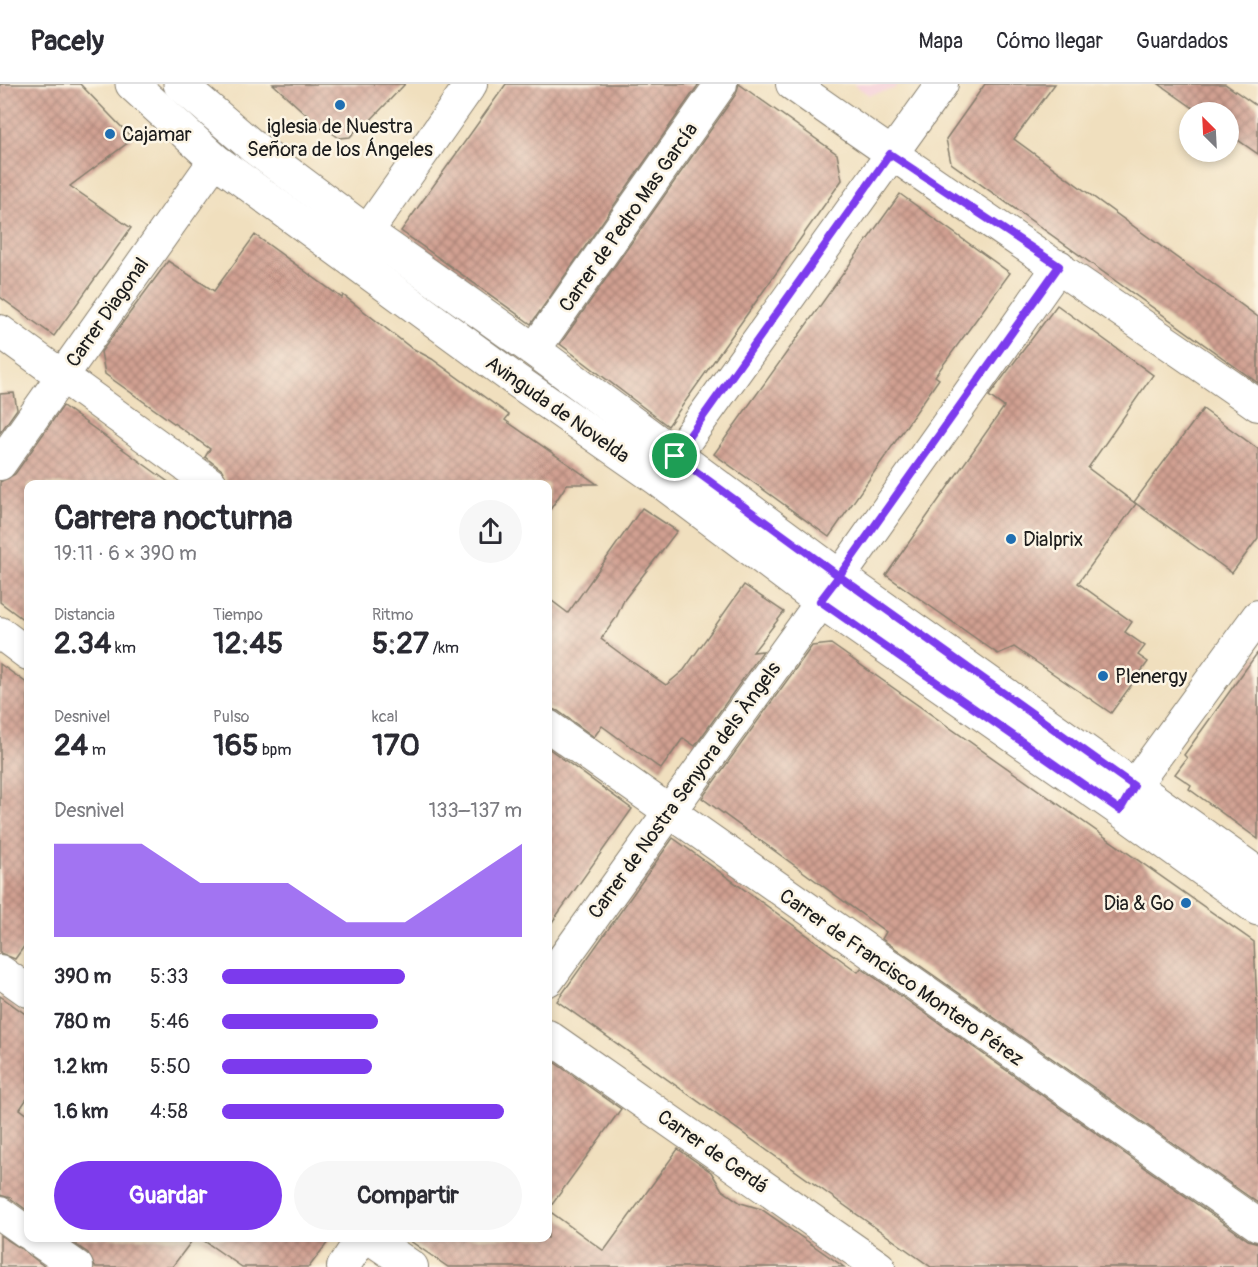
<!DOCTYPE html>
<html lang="es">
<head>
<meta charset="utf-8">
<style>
  :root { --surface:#fff; --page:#f7f7f7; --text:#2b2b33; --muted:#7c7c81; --line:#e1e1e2; --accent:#7c3aed }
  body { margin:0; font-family:Pangolin,sans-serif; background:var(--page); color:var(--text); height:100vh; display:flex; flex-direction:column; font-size:22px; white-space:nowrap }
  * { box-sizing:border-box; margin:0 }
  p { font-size:20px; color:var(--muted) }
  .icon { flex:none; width:33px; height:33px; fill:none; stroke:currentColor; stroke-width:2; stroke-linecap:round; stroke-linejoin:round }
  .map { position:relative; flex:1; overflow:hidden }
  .drawer { position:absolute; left:24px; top:396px; width:528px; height:762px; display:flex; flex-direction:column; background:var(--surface); border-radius:12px; box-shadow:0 3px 9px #0003 }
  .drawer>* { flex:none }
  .needle { width:39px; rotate:336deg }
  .controls { position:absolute; left:1179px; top:18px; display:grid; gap:12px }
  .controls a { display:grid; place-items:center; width:60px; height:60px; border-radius:50%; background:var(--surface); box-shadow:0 3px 9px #0003; font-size:30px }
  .pin { position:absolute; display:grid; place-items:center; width:51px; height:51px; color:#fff; margin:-26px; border:3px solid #fff; border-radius:50%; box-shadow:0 2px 6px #0007 }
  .round { display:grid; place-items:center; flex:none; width:63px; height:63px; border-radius:32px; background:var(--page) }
  .summary { display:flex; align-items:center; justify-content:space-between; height:102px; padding:0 30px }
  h1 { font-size:33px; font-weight:700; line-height:45px }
  .stats { display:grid; grid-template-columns:repeat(3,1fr); gap:9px; height:102px; padding:6px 30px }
  .stats div { display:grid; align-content:center }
  .stats b { font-size:30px; font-weight:700 }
  .stats small { font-size:16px; font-weight:400 }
  .stats p { font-size:16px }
  .chart { height:168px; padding:12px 30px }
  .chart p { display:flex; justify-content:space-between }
  .chart svg { width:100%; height:108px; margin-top:6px; fill:var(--accent); opacity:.7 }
  .cta { display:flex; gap:12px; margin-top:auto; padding:12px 30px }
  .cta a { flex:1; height:69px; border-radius:36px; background:var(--accent); color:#fff; font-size:24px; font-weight:700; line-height:69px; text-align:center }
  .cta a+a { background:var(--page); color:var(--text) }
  ul { padding:0 30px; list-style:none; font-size:20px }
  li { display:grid; grid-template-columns:96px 72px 1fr; align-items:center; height:45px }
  li i { height:15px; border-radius:8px; background:var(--accent) }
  header { display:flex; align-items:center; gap:36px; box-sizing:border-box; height:84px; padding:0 30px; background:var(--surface); border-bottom:2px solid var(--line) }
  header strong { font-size:28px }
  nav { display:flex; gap:33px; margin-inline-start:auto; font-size:21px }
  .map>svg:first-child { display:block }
  .built { fill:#f5cfda }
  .building { fill:url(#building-cross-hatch) }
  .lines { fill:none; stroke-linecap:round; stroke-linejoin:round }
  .street-casing { stroke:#867e6d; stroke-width:34 }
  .secondary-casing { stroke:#867e6d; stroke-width:35 }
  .street { stroke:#fff; stroke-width:32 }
  .secondary { stroke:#fff; stroke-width:33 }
  .route-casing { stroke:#fff; stroke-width:12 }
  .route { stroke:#7c3aed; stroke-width:8 }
  .poi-dot { fill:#1f6fb2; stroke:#fcf5e5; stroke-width:2 }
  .labels { text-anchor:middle; stroke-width:5; stroke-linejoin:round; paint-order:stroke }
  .poi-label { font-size:20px; fill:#1c1c1c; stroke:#fcf5e5; text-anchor:start }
  .street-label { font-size:20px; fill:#1c1c1c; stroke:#fcf5e5 }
</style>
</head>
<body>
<header>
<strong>Pacely</strong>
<nav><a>Mapa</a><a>Cómo llegar</a><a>Guardados</a></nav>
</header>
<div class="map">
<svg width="1258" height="1183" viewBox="0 0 1258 1183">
  <defs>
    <pattern id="building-cross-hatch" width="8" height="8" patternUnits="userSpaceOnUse" patternTransform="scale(1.5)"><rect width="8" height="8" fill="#d1a092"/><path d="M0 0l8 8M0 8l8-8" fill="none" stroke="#a98276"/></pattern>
  </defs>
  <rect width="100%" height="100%" fill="#fcf5e5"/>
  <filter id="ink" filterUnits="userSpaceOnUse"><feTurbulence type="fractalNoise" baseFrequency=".0167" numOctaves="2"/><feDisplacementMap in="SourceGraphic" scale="12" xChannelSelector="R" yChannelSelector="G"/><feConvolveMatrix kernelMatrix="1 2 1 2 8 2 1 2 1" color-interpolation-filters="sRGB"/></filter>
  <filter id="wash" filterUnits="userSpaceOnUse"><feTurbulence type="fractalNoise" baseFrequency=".008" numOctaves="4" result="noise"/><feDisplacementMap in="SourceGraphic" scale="24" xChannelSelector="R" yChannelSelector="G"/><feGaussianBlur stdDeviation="1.35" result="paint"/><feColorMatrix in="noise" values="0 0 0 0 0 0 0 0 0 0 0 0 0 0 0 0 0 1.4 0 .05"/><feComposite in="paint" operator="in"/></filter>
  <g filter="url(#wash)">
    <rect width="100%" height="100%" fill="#f0dfbe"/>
    <polygon class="built" points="853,0 898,0 894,5 869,11"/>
    <g id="blocks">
      <g class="building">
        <polygon points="0,0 80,0 133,55 70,102 131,144 54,252 0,213"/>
        <polygon points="273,0 405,0 364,43 361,41 350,53 339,54 324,43 322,45"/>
        <polygon points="506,0 699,0 531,240 401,147"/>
        <polygon points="739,0 837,70 842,96 668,342 560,260 736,10"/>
        <polygon points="985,0 1055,0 1014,55 1258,233 1258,299 951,79 946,55"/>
        <polygon points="1159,0 1225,0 1258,23 1258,70 1228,49 1228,28 1199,28"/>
        <polygon points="900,110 1010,189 935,292 939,295 829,453 714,370"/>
        <polygon points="255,151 342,214 343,211 410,263 432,275 509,331 505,336 597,400 567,400 548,429 548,400 229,400 222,386 205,373 210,365 105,290 101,268 168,177 214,207"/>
        <polygon points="1057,221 1153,291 1088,384 1136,420 1078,499 1132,538 1125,548 1145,562 1138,571 1148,578 1111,629 1014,563 998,570 886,491 1004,323 989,312"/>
        <polygon points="14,309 17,325 0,349 0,310"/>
        <polygon points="63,322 171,400 28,400 28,539 0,518 0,398 15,390"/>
        <polygon points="1203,325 1258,365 1258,454 1232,489 1134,418"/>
        <polygon points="642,424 677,447 624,516 616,534 601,555 628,575 666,601 684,586 744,501 784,528 753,568 763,567 695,662 683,654 661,685 602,642 594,653 558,627 548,624 548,514 568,529"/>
        <polygon points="831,560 1254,858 1258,940 1258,1119 882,855 886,848 702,714 812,562"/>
        <polygon points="1258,568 1258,755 1189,705 1191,701 1175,690 1187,674 1184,671"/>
        <polygon points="0,580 28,600 28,857 15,875 0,869"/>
        <polygon points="548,664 632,725 548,844"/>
        <polygon points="673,754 858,888 861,884 1248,1156 1258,1159 1258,1183 931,1183 557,917"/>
        <polygon points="0,912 28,932 28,1013 20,1025 28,1031 28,1127 10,1114 0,1111"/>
        <polygon points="548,974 621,1025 548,1126 604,1167 678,1065 711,1088 722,1106 741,1119 761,1125 844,1183 448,1183 406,1154 548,1154"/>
        <polygon points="0,1151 22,1165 45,1183 0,1183"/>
        <polygon points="66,1154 194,1154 172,1183 95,1183 88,1169"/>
        <polygon points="200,1154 331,1154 309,1183 242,1183"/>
      </g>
    </g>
  </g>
  <g filter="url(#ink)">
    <use href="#blocks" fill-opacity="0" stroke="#867e6d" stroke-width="1.5"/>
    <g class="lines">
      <g class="street-casing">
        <g id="street">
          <path d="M792,0c154,109 311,213 466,321"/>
          <polyline points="367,148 471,0"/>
          <polyline points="0,247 211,400"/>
          <polyline points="534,266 721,0"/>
          <polyline points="675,372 942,0"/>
          <polyline points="0,380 215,76"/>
          <polyline points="0,549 28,570"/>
          <polyline points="548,642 1258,1141"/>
          <polyline points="1121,724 1134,702 1258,532"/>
          <polyline points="0,887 28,907"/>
          <polyline points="548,896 850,478 1059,182"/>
          <polyline points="548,952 879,1183"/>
          <polyline points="0,1129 28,1149"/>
          <polyline points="35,1154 77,1183"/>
          <polyline points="370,1154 412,1183"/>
          <polyline points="343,1183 362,1154"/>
        </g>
      </g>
      <g class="secondary-casing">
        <g id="secondary">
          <polyline points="132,0 215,76 514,295 659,396 820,517 1120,726 1258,825"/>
          <polyline points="180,0 252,62 367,148 534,266 839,492 1258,790"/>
        </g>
      </g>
      <use href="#street" class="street"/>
      <use href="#secondary" class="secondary"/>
    </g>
  </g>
  <g class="lines" filter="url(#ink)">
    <g class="route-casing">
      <polyline id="route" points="675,372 839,492 820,517 1120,726 1134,702 839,492 1059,182 890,70 675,372"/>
    </g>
    <use href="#route" class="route"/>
  </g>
  <g class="poi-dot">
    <circle cx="340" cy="21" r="6"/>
    <circle cx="110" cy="50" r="6"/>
    <circle cx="1011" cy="455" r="6"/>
    <circle cx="1103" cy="592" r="6"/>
    <circle cx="1186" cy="819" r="6"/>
  </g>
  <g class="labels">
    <g class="poi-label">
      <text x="340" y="49" text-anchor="middle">iglesia de Nuestra<tspan x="340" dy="23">Señora de los Ángeles</tspan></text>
      <text x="122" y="57">Cajamar</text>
      <text x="1023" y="462">Dialprix</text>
      <text x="1115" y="599">Plenergy</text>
      <text x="1174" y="826" text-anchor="end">Dia &amp; Go</text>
    </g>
    <g class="street-label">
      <text transform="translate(628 133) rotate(-55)" y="7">Carrer de Pedro Mas García</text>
      <text transform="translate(107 228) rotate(-55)" y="7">Carrer Diagonal</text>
      <text transform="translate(558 325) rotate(35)" y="7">Avinguda de Novelda</text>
      <text transform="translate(684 706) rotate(-54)" y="7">Carrer de Nostra Senyora dels Àngels</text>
      <text transform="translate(902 893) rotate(35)" y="7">Carrer de Francisco Montero Pérez</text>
      <text transform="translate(713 1067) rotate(35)" y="7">Carrer de Cerdá</text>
    </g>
  </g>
</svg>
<div class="controls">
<a><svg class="needle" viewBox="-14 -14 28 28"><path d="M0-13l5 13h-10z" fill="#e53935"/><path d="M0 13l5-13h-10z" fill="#7c7c81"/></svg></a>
</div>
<div class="pin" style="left:675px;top:372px;background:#1e9e55"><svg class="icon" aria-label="arrive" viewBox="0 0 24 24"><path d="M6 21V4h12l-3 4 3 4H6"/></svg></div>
<section class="drawer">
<div class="summary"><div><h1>Carrera nocturna</h1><p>19:11 · 6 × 390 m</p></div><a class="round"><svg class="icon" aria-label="share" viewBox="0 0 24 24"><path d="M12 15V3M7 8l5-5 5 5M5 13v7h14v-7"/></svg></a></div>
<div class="stats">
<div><p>Distancia</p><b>2.34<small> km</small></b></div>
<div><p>Tiempo</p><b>12:45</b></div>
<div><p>Ritmo</p><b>5:27<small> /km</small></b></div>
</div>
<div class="stats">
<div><p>Desnivel</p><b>24<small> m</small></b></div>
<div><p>Pulso</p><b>165<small> bpm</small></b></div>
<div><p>kcal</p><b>170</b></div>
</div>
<div class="chart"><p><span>Desnivel</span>133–137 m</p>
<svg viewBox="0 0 160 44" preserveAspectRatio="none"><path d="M0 44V6L10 6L20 6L30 6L40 14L50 22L60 22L70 22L80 22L90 30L100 38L110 38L120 38L130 30L140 22L150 14L160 6V44z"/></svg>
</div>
<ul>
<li><b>390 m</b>5:33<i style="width:61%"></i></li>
<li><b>780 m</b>5:46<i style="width:52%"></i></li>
<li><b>1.2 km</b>5:50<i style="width:50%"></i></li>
<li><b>1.6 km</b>4:58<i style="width:94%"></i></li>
</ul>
<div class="cta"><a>Guardar</a><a>Compartir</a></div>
</section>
</div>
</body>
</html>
